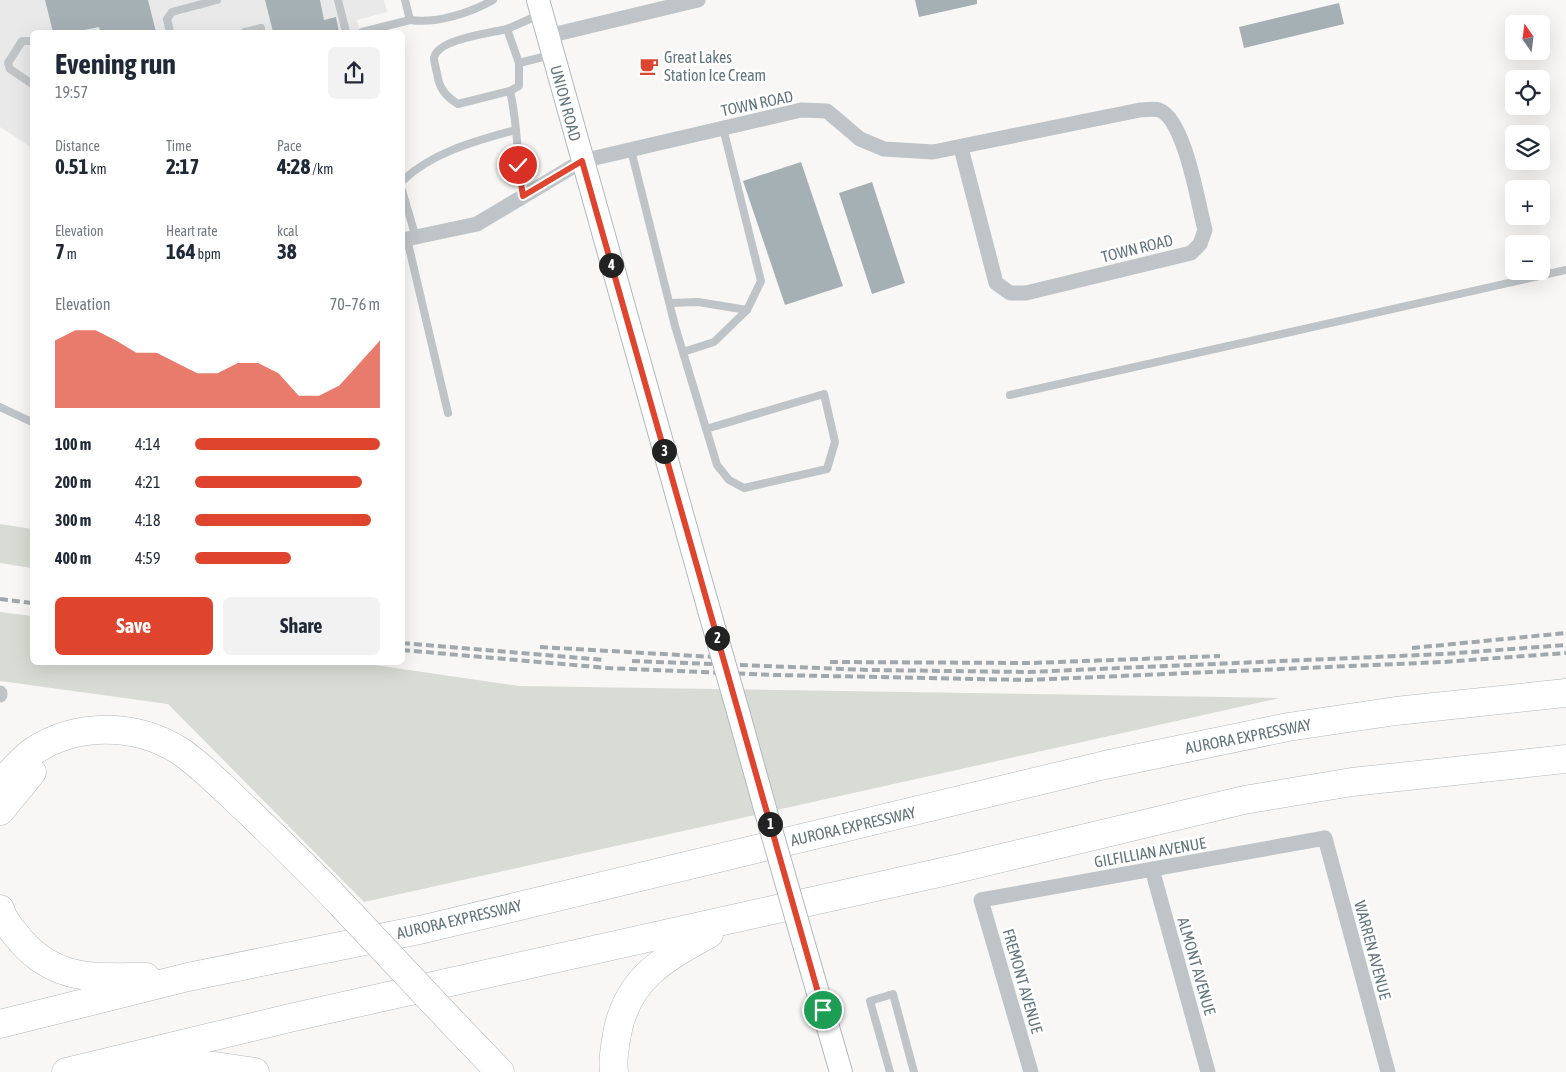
<!DOCTYPE html>
<html lang="en">
<head>
<meta charset="utf-8">
<style>
  :root { --surface:#fff; --page:#f2f2f3; --text:#1f2937; --muted:#747a83; --accent:#df442e }
  body { margin:0; font-family:"Asap Condensed",sans-serif; background:var(--page); color:var(--text); height:100vh; display:flex; flex-direction:column; font-size:19px; white-space:nowrap }
  * { box-sizing:border-box; margin:0 }
  p { font-size:16px; color:var(--muted) }
  .icon { flex:none; width:28px; height:28px; fill:none; stroke:currentColor; stroke-width:2; stroke-linecap:round; stroke-linejoin:round }
  .map { position:relative; flex:1; overflow:hidden }
  .drawer { position:absolute; left:30px; top:30px; width:375px; height:635px; display:flex; flex-direction:column; background:var(--surface); border-radius:8px; box-shadow:0 5px 20px #0002 }
  .drawer>* { flex:none }
  .needle { width:32px; rotate:346deg }
  .tools { position:absolute; left:1505px; top:15px; display:grid; gap:10px }
  .tools a { display:grid; place-items:center; width:45px; height:45px; border-radius:8px; background:var(--surface); box-shadow:0 5px 20px #0002; font-size:25px }
  .pin { position:absolute; display:grid; place-items:center; width:42px; height:42px; color:#fff; margin:-21px; border:2px solid #fff; border-radius:50%; box-shadow:0 1px 5px #0007 }
  .km { position:absolute; width:25px; height:25px; margin:-12px; border-radius:50%; background:#222; color:#fff; font-size:14px; line-height:25px; text-align:center }
  .round { display:grid; place-items:center; flex:none; width:52px; height:52px; border-radius:8px; background:var(--page) }
  .summary { display:flex; align-items:center; justify-content:space-between; height:85px; padding:0 25px }
  h1 { font-size:28px; font-weight:700; line-height:38px }
  .stats { display:grid; grid-template-columns:repeat(3,1fr); gap:8px; height:85px; padding:5px 25px }
  .stats div { display:grid; align-content:center }
  .stats b { font-size:21px; font-weight:700 }
  .stats small { font-size:14px; font-weight:400 }
  .stats p { font-size:14px }
  .chart { height:140px; padding:10px 25px }
  .chart p { display:flex; justify-content:space-between }
  .chart svg { width:100%; height:90px; margin-top:5px; fill:var(--accent); opacity:.7 }
  .cta { display:flex; gap:10px; margin-top:auto; padding:10px 25px }
  .cta a { flex:1; height:58px; border-radius:8px; background:var(--accent); color:#fff; font-size:20px; font-weight:700; line-height:58px; text-align:center }
  .cta a+a { background:var(--page); color:var(--text) }
  ul { padding:0 25px; list-style:none; font-size:16px }
  li { display:grid; grid-template-columns:80px 60px 1fr; align-items:center; height:38px }
  li i { height:12px; border-radius:6px; background:var(--accent) }
  .map>svg:first-child { display:block }
  .built { fill:#e8e9e8 }
  .green { fill:#d8dcd4 }
  .building { fill:#a5b0b4 }
  .lines { fill:none; stroke-linecap:round; stroke-linejoin:round }
  .secondary-casing { stroke:#b1b8bb; stroke-width:24 }
  .highway-casing { stroke:#b2b7ba; stroke-width:29 }
  .lane { stroke:#bec4c7; stroke-width:8 }
  .street { stroke:#bec4c7; stroke-width:15 }
  .secondary { stroke:#fff; stroke-width:22 }
  .highway { stroke:#fff; stroke-width:28 }
  .rail { stroke:#a0a8ac; stroke-width:4; stroke-dasharray:8 4; stroke-linecap:butt }
  .secondary-bridge-casing { stroke:#b1b8bb; stroke-width:24; stroke-linecap:butt }
  .highway-bridge-casing { stroke:#b2b7ba; stroke-width:29; stroke-linecap:butt }
  .secondary-bridge { stroke:#fff; stroke-width:22 }
  .highway-bridge { stroke:#fff; stroke-width:28 }
  .route-casing { stroke:#fff; stroke-width:10 }
  .route { stroke:#df442e; stroke-width:6 }
  .labels { text-anchor:middle; stroke-width:5; stroke-linejoin:round; paint-order:stroke }
  .poi-label { font-size:16px; fill:#63767f; stroke:#fff; text-anchor:start }
  .street-label { font-size:16px; fill:#63767f; stroke:#fff }
</style>
</head>
<body>
<div class="map">
<svg width="1566" height="1072" viewBox="0 0 1566 1072">
  <rect width="100%" height="100%" fill="#f8f7f5"/>
  <polygon class="built" points="0,0 384,0 387,12 357,20 360,32 32,32 32,148 0,127"/>
  <g class="green">
    <polygon points="0,524 32,529 32,568 0,563"/>
    <polygon points="0,612 32,616 32,662 354,662 519,686 1280,698 364,902 168,704 0,681"/>
  </g>
  <g class="building">
    <polygon points="45,0 148,0 156,32 100,32 99,27 75,32 53,32"/>
    <polygon points="265,0 320,0 324,20 336,17 339,32 273,32"/>
    <polygon points="915,0 977,0 977,4 919,17"/>
    <polygon points="1339,3 1344,24 1244,48 1239,27"/>
    <polygon points="801,162 843,286 785,305 743,181"/>
    <polygon points="872,182 905,283 872,294 839,193"/>
  </g>
  <g class="lines">
    <g class="secondary-casing">
      <g id="secondary">
        <polyline points="538,0 709,610"/>
        <polyline points="739,715 766,812"/>
        <polyline points="805,948 841,1072"/>
      </g>
    </g>
    <g class="highway-casing">
      <g id="highway">
        <path d="M0,784c10,-11 21,-24 32,-32 44,-30 104,-29 148,-1 26,18 48,42 71,63 31,30 62,60 91,91"/>
        <polyline points="0,811 32,772"/>
        <path d="M0,909c4,13 12,21 21,32 36,41 75,36 125,36"/>
        <polyline points="453,1023 500,1072"/>
        <polyline points="0,1024 188,977 424,929 1105,765 1288,727 1396,711 1566,693"/>
        <polyline points="136,1067 215,1066 255,1072"/>
        <polyline points="66,1072 294,1017 956,869 1244,800 1352,782 1566,759"/>
        <path d="M614,1072c-2,-13 1,-25 3,-38 10,-55 46,-75 92,-100"/>
      </g>
    </g>
    <g class="lane">
      <polyline points="338,0 346,32"/>
      <path d="M405,0l5,20c26,4 60,-7 83,-20"/>
      <polyline points="507,29 539,15"/>
      <polyline points="170,32 167,19 172,12 217,0"/>
      <polyline points="245,32 261,28"/>
      <polyline points="362,32 410,20"/>
      <polyline points="32,41 22,41 8,63 10,69 32,84"/>
      <path d="M519,63l-12,-34c-16,4 -70,10 -73,29 0,4 2,11 3,15 2,15 8,23 21,31l52,-13 9,-5v-23l32,-8"/>
      <path d="M510,91c8,34 7,70 13,105"/>
      <polyline points="631,150 675,326 717,465 729,480 744,488 827,469 835,442 824,394 706,429"/>
      <path d="M402,181c31,-29 73,-40 113,-51"/>
      <polyline points="402,190 416,238"/>
      <polyline points="407,239 448,413"/>
      <polyline points="670,303 698,302 747,310 761,281 723,128"/>
      <polyline points="683,352 714,342 747,310"/>
      <polyline points="1010,395 1566,270"/>
      <polyline points="0,407 32,422"/>
      <polyline points="890,1072 870,1001 893,994 914,1072"/>
    </g>
    <g class="street">
      <polyline points="548,36 698,0"/>
      <path d="M402,240l75,-16 105,-63 219,-51 26,1 33,28 24,10 49,3 207,-42c5,0 14,-2 19,0 26,9 39,94 46,120l-5,14 -9,9 -165,40h-16l-14,-10 -35,-135"/>
      <polyline points="0,693 0,695"/>
      <polyline points="1152,869 1208,1072"/>
      <polyline points="1031,1072 981,900 1325,838 1388,1072"/>
    </g>
    <use href="#secondary" class="secondary"/>
    <use href="#highway" class="highway"/>
    <g class="rail">
      <polyline points="0,599 32,603"/>
      <polyline points="402,643 604,660"/>
      <polyline points="540,647 732,658"/>
      <polyline points="1412,648 1566,633"/>
      <polyline points="402,650 608,668 776,675 1028,680 1443,662 1566,653"/>
      <polyline points="632,661 871,670 1028,672 1444,654 1566,645"/>
      <polyline points="830,662 1031,663 1220,656"/>
    </g>
    <g class="secondary-bridge-casing">
      <g id="secondary-bridge">
        <polyline points="709,610 739,715"/>
        <polyline points="766,812 805,948"/>
      </g>
    </g>
    <g class="highway-bridge-casing">
      <polyline id="highway-bridge" points="342,905 453,1023"/>
    </g>
    <use href="#secondary-bridge" class="secondary-bridge"/>
    <use href="#highway-bridge" class="highway-bridge"/>
  </g>
  <g class="lines">
    <g class="route-casing">
      <polyline id="route" points="518,165 523,196 582,161 823,1010"/>
    </g>
    <use href="#route" class="route"/>
  </g>
  <defs>
    <g id="cafe-bare" transform="scale(1.5)"><path d="M-5.5-4.5H6V0H3Q3 3.5 0 3.5H-2.5Q-5.5 3.5-5.5 0ZM3-3.2v2h1.7v-2ZM-6 4.5H4V6H-6Z" fill="#df442e" stroke="#fff" stroke-width="2.5" paint-order="stroke"/></g>
  </defs>
  <g fill-rule="evenodd">
    <use href="#cafe-bare" x="649" y="66"/>
  </g>
  <g class="labels">
    <g class="poi-label">
      <text x="664" y="63">Great Lakes<tspan x="664" dy="18">Station Ice Cream</tspan></text>
    </g>
    <g class="street-label">
      <text transform="translate(566 103) rotate(75)" y="6">UNION ROAD</text>
      <text transform="translate(757 103) rotate(-12)" y="6">TOWN ROAD</text>
      <text transform="translate(1137 248) rotate(-14)" y="6">TOWN ROAD</text>
      <text transform="translate(1248 736) rotate(-11)" y="6">AURORA EXPRESSWAY</text>
      <text transform="translate(853 826) rotate(-13)" y="6">AURORA EXPRESSWAY</text>
      <text transform="translate(1150 852) rotate(-10)" y="6">GILFILLIAN AVENUE</text>
      <text transform="translate(459 919) rotate(-13)" y="6">AURORA EXPRESSWAY</text>
      <text transform="translate(1373 950) rotate(75)" y="6">WARREN AVENUE</text>
      <text transform="translate(1197 966) rotate(74)" y="6">ALMONT AVENUE</text>
      <text transform="translate(1023 981) rotate(74)" y="6">FREMONT AVENUE</text>
    </g>
  </g>
</svg>
<div class="tools">
<a><svg class="needle" viewBox="-14 -14 28 28"><path d="M0-13l5 13h-10z" fill="#e53935"/><path d="M0 13l5-13h-10z" fill="#747a83"/></svg></a>
<a><svg class="icon" aria-label="locate" viewBox="0 0 24 24"><circle cx="12" cy="12" r="6"/><path d="M12 2v4M12 18v4M2 12h4M18 12h4"/></svg></a>
<a><svg class="icon" aria-label="layers" viewBox="0 0 24 24"><path d="M12 4l9 5-9 5-9-5zM3 14l9 5 9-5"/></svg></a>
<a>+</a>
<a>−</a>
</div>
<div class="pin" style="left:823px;top:1010px;background:#1e9e55"><svg class="icon" aria-label="arrive" viewBox="0 0 24 24"><path d="M6 21V4h12l-3 4 3 4H6"/></svg></div>
<div class="pin" style="left:518px;top:165px;background:#d93025"><svg class="icon" aria-label="check" viewBox="0 0 24 24"><path d="M5 12l5 5 9-10"/></svg></div>
<b class="km" style="left:770px;top:824px">1</b>
<b class="km" style="left:717px;top:638px">2</b>
<b class="km" style="left:664px;top:451px">3</b>
<b class="km" style="left:611px;top:265px">4</b>
<section class="drawer">
<div class="summary"><div><h1>Evening run</h1><p>19:57</p></div><a class="round"><svg class="icon" aria-label="share" viewBox="0 0 24 24"><path d="M12 15V3M7 8l5-5 5 5M5 13v7h14v-7"/></svg></a></div>
<div class="stats">
<div><p>Distance</p><b>0.51<small> km</small></b></div>
<div><p>Time</p><b>2:17</b></div>
<div><p>Pace</p><b>4:28<small> /km</small></b></div>
</div>
<div class="stats">
<div><p>Elevation</p><b>7<small> m</small></b></div>
<div><p>Heart rate</p><b>164<small> bpm</small></b></div>
<div><p>kcal</p><b>38</b></div>
</div>
<div class="chart"><p><span>Elevation</span>70–76 m</p>
<svg viewBox="0 0 160 44" preserveAspectRatio="none"><path d="M0 44V11L10 6L20 6L30 11L40 17L50 17L60 22L70 27L80 27L90 22L100 22L110 27L120 38L130 38L140 33L150 22L160 11V44z"/></svg>
</div>
<ul>
<li><b>100 m</b>4:14<i style="width:100%"></i></li>
<li><b>200 m</b>4:21<i style="width:90%"></i></li>
<li><b>300 m</b>4:18<i style="width:95%"></i></li>
<li><b>400 m</b>4:59<i style="width:52%"></i></li>
</ul>
<div class="cta"><a>Save</a><a>Share</a></div>
</section>
</div>
</body>
</html>
